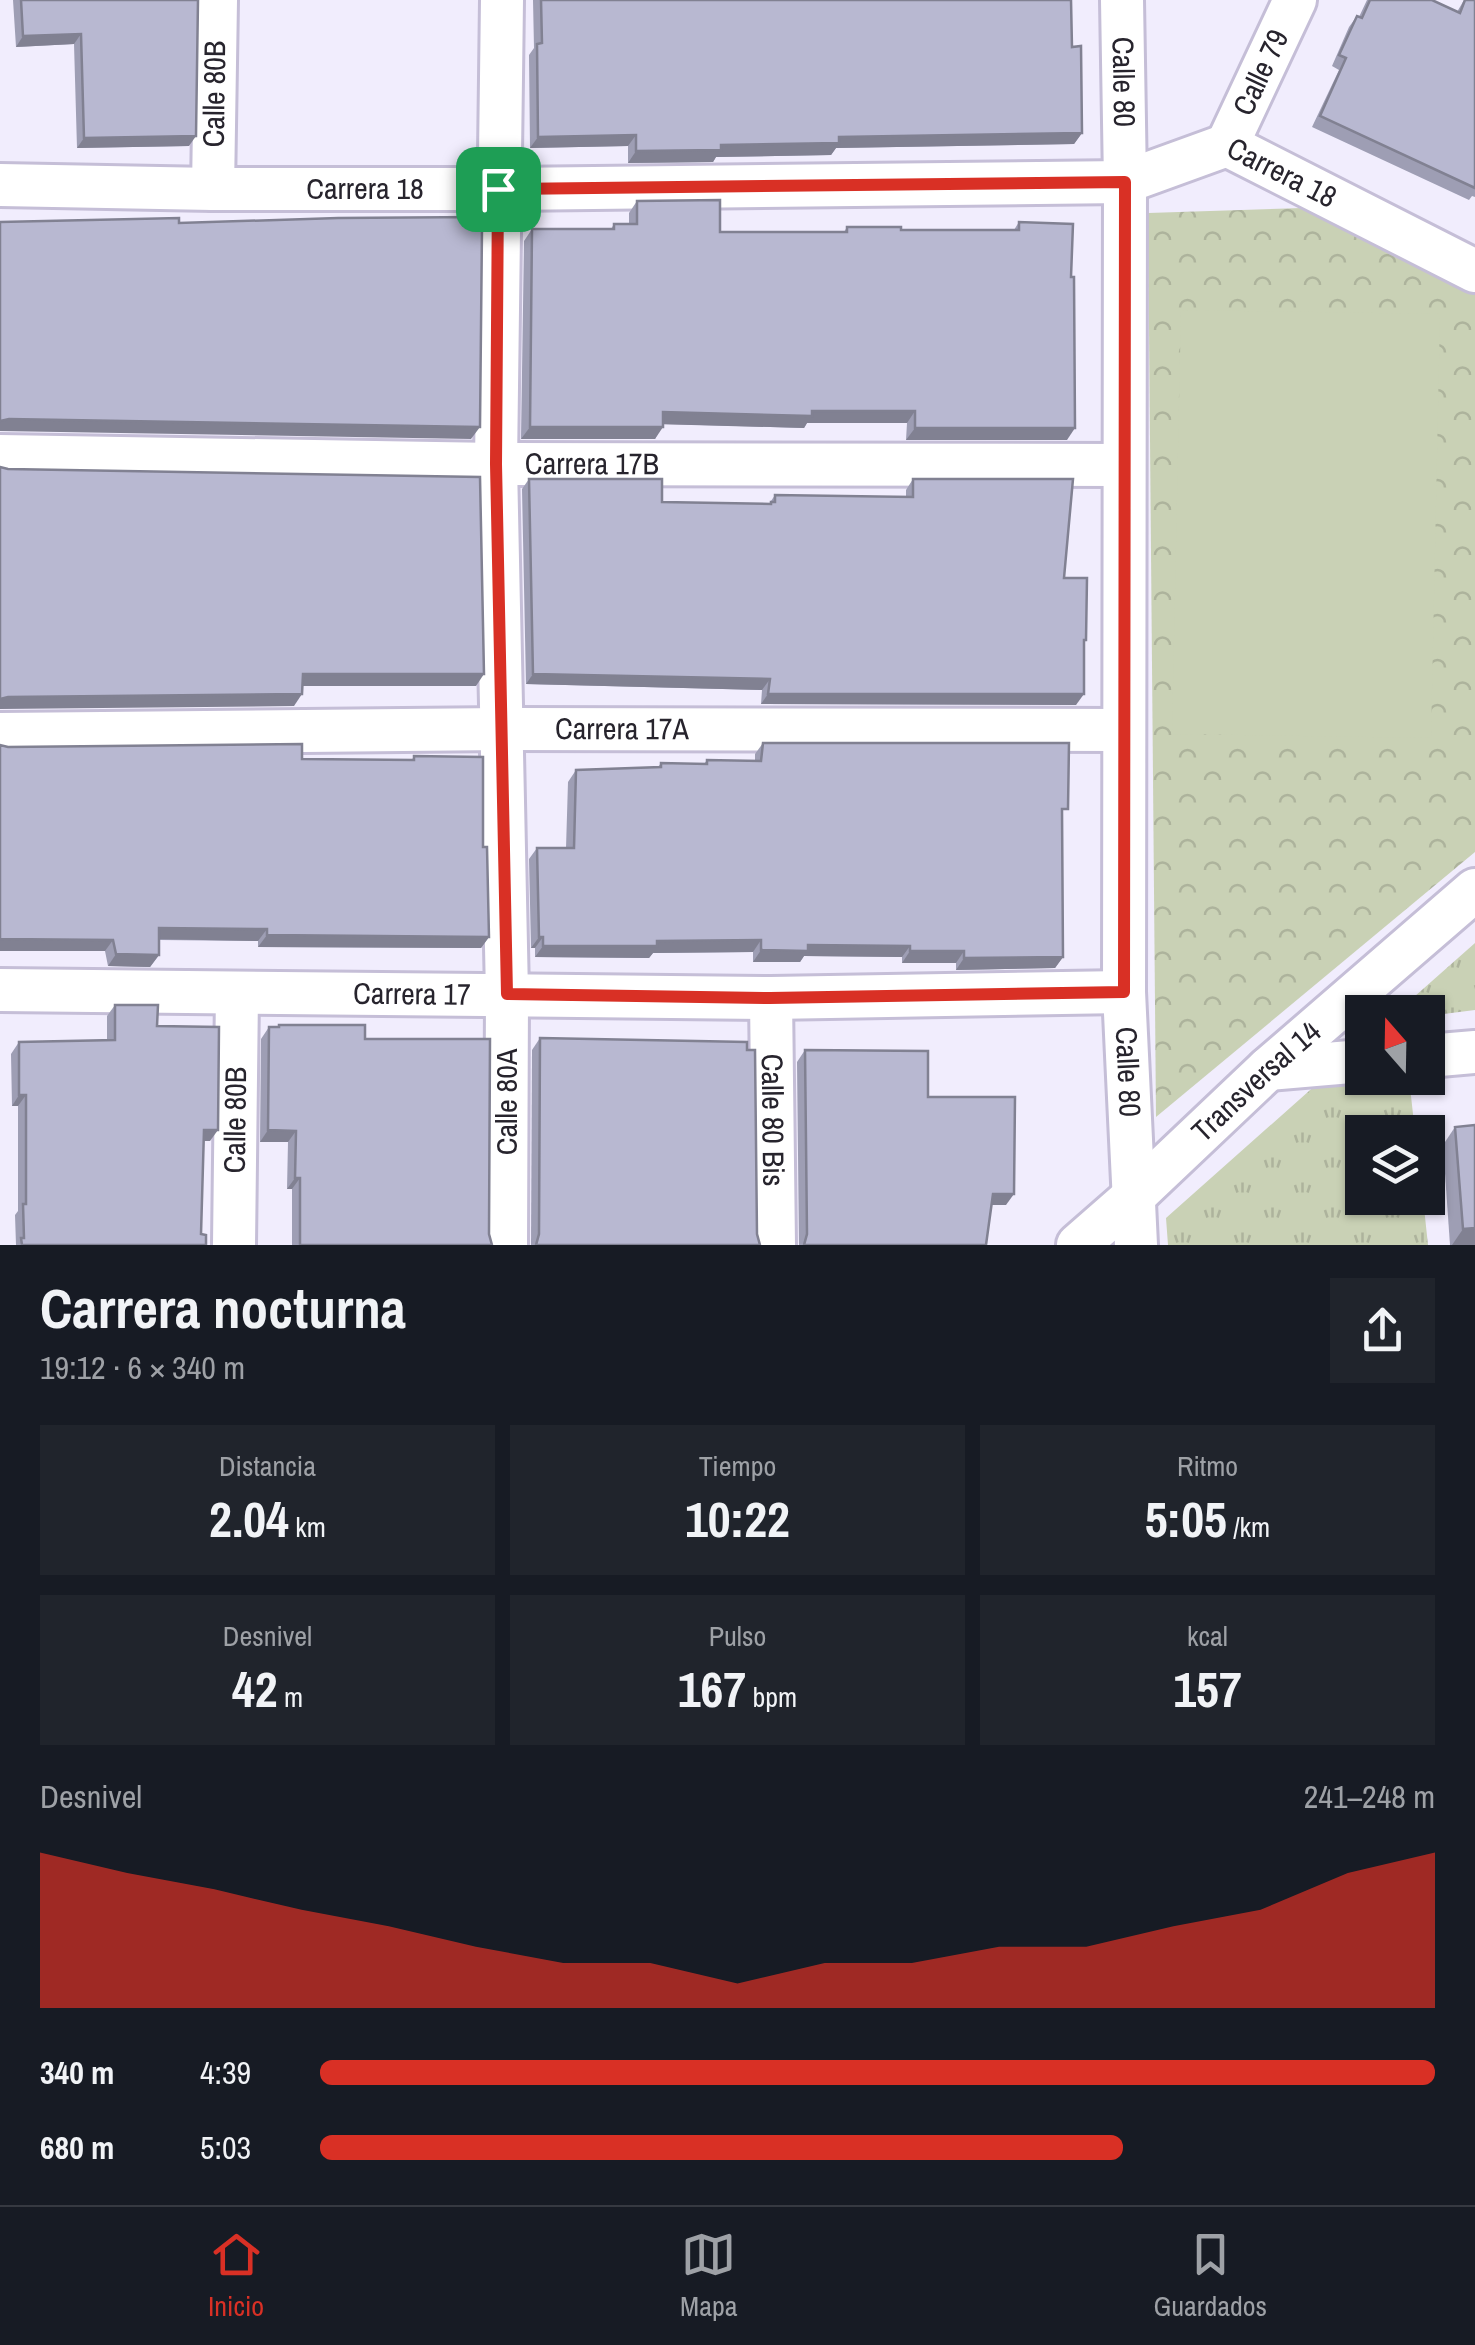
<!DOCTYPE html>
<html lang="es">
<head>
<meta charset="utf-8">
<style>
  :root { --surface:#171b24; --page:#20242c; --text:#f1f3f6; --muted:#9ea1a6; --line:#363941; --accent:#d93025 }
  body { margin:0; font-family:"Archivo Narrow",sans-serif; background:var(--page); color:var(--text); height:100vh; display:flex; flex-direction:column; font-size:38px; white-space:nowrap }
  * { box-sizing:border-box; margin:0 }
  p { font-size:32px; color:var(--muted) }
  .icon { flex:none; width:55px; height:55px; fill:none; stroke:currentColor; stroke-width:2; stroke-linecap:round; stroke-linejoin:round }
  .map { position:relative; height:1245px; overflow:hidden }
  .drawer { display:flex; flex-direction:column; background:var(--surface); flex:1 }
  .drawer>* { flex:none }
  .needle { width:65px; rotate:340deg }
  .buttons { position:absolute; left:1345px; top:995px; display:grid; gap:20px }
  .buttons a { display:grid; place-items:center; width:100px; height:100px; border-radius:0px; background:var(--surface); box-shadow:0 2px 8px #0004; font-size:50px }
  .pin { position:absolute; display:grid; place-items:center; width:85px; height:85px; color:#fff; margin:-42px; border-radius:20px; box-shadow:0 5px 15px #0006 }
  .round { display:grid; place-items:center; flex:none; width:105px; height:105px; border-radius:0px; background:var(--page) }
  .head { display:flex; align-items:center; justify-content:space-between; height:170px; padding:0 40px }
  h1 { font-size:55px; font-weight:700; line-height:75px }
  .figures { display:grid; grid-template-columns:repeat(3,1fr); gap:15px; height:170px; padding:10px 40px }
  .figures div { display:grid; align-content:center; border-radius:0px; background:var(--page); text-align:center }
  .figures b { font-size:50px; font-weight:700 }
  .figures small { font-size:28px; font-weight:400 }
  .figures p { font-size:28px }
  .chart { height:280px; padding:20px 40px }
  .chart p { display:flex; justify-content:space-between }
  .chart svg { width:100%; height:180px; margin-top:10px; fill:var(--accent); opacity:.7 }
  ul { padding:0 40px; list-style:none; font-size:32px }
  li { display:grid; grid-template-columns:160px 120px 1fr; align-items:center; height:75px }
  li i { height:25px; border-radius:12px; background:var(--accent) }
  .menu { display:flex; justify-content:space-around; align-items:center; height:140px; border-top:2px solid var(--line); background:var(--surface); font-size:28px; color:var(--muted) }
  .menu a { display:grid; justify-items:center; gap:5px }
  .menu .active { color:var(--accent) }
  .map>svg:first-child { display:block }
  .grass { fill:url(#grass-tufts) }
  .park { fill:url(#park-crowns) }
  .garden { fill:#c9d1b5 }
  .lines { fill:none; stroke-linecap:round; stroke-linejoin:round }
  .street-casing { stroke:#c5bed7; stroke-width:48 }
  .street { stroke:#fff; stroke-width:42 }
  .wall { fill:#9e9eb4 }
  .shaded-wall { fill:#818192 }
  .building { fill:#b8b8d1; stroke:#818192; stroke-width:2.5 }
  .route-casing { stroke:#fff; stroke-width:20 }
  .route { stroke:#d93025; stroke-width:12 }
  .labels { text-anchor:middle; stroke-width:8; stroke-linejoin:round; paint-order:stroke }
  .street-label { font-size:30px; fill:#27242d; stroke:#fff }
</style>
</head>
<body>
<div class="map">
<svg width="1475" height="1245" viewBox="0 0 1475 1245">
  <defs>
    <pattern id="grass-tufts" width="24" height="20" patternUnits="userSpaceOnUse" patternTransform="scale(2.5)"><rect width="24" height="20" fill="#c9d1b5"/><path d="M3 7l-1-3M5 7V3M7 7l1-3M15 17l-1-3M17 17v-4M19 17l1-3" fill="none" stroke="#adb39c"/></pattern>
    <pattern id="park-crowns" width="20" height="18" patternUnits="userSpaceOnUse" patternTransform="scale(2.5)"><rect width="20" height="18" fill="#c9d1b5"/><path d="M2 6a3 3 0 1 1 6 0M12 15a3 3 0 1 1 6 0" fill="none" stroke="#adb39c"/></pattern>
  </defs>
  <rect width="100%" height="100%" fill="#f1edfd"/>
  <g class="grass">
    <polygon points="1475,943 1475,1010 1428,1016 1428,1012 1397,1012"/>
    <polygon points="1368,1078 1409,1078 1415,1132 1362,1132 1362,1198 1423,1198 1428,1245 1168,1245 1166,1218 1318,1083"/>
  </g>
  <polygon class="park" points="1302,208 1475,293 1475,852 1156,1117 1148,213"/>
  <polygon class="garden" points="1181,310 1440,314 1431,738 1172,734"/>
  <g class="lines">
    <g class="street-casing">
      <g id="street">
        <polyline points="502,0 496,464 507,994 506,1245"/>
        <path id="s1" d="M1122,0l3,182 -1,810 12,253"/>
        <path id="s2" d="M1227,145l68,-145"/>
        <path id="s3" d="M0,185l213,4h286l626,-7 102,-37 248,126"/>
        <path id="s4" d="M213,189l3,-189"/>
        <path id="s5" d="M0,456l496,8 628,1"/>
        <path id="s6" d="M0,734l503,-5 620,1"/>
        <path id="s7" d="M0,990l771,8 353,-6"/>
        <path id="s8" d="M771,998l3,247"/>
        <polyline points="1428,1056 1475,1052"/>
        <polyline points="1268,1069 1362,1061"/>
        <path id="s9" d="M234,1245l3,-252"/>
        <path id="s10" d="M1078,1245l56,-49 134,-127 207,-179"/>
      </g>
    </g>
    <use href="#street" class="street"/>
  </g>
  <g class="wall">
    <polygon points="13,0 198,0 189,146 77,148 74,44 16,47"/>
    <polygon points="533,0 1071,0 1072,47 1082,133 1074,144 836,148 831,155 716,157 713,162 628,163 628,146 530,148 529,55 534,48"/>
    <polygon points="1367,0 1432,0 1457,12 1464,0 1475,0 1475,197 1472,196 1469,200 1312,127 1339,70 1332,66 1349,27 1357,16 1359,17"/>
    <polygon points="637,201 720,232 844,232 847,227 901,230 1014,230 1019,222 1067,440 906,440 907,423 807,423 804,428 663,424 655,439 521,439 524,241 532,229 611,229 614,224 629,224 629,213"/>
    <polygon points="529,479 662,502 769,504 775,495 906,497 906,490 913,479 1064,578 1086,640 1084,643 1076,705 761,704 762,690 526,684 522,489"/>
    <polygon points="763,743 1062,818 1063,957 1055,968 956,970 956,963 902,963 902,957 804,956 800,962 753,962 753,952 653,953 649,958 535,957 535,948 531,948 529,859 537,848 566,848 568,782 576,770 658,767 661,763 704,764 707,760 755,761 755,754"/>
    <polygon points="8,747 302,759 412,760 414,756 483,847 489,937 481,948 258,947 258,941 159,940 159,955 150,967 108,966 105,951"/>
    <polygon points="115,1005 157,1026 210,1141 203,1141 201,1234 206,1245 16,1245 15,1215 18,1211 18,1106 12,1106 11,1054 19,1042 107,1040 107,1016"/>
    <polygon points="279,1025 365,1039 489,1234 492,1245 292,1245 292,1189 287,1189 288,1142 260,1142 261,1039 269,1027 277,1027"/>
    <polygon points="540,1038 757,1234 760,1245 531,1245 532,1050"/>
    <polygon points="805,1050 928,1097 1006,1205 991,1205 986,1245 799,1245 797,1062"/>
    <polygon points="1475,1125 1475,1245 1450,1245 1443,1145 1455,1127"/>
  </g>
  <g class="shaded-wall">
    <polygon points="81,34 74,44 16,47 23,36"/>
    <polygon points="1082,133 1074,144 836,148 831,155 716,157 713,162 628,163 636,151 839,137"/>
    <polygon points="636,135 628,146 530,148 538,137"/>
    <polygon points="196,136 189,146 77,148 84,138"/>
    <polygon points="812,411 915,411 907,423 807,423 804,428 655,424 663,412"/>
    <polygon points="9,419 480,427 471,439 0,431 0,421"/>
    <polygon points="530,427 663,427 655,439 521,439"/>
    <polygon points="915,428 1075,428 1067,440 906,440"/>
    <polygon points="303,674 484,674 476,686 295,686"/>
    <polygon points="533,674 770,679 762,690 526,684"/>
    <polygon points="302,694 294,706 0,709 0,699 8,697"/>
    <polygon points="768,694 1084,694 1076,705 761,704"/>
    <polygon points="159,928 267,929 258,941 151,939"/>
    <polygon points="267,935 489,937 481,948 258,947"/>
    <polygon points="539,937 543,937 535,948 531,948"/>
    <polygon points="0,939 113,940 105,951 0,951"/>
    <polygon points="761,940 753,952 653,953 649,958 535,957 543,946 657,941"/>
    <polygon points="808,945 910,946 902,957 804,956 800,962 753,962 761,950"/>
    <polygon points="910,951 964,951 956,963 902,963"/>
    <polygon points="116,954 159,955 150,967 108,966"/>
    <polygon points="1063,957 1055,968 956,970 964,958"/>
    <polygon points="19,1095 26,1095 18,1106 12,1106"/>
    <polygon points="204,1130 218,1130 210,1141 196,1141"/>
    <polygon points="268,1130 296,1131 288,1142 260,1142"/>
    <polygon points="295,1178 300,1178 292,1189 287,1189"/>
    <polygon points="993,1194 1014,1194 1006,1205 985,1205"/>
    <polygon points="1475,1228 1475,1245 1452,1245 1463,1229"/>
  </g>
  <g class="building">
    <polygon points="21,0 198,0 196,136 84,138 81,34 23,36"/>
    <polygon points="541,0 1071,0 1072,47 1081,46 1082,133 839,137 839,143 721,145 721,150 636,151 636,135 538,137 537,44 542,43"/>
    <polygon points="1370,0 1432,0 1460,13 1465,0 1475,0 1475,188 1320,116 1346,58 1339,55 1357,16 1362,18"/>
    <polygon points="720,200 720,232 847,232 847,227 901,227 901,230 1019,230 1019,222 1073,224 1071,277 1074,277 1075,428 915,428 915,411 812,411 812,416 663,412 663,427 530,427 532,229 614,229 614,224 637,224 637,201"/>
    <polygon points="478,217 478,228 482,228 480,427 9,419 0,421 0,222 179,218 179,223 338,218"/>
    <polygon points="0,467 8,469 480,477 484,674 303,674 302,694 8,697 0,699"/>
    <polygon points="529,479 662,479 662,502 771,504 771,502 775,502 775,495 913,497 913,479 1073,479 1064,578 1087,578 1086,640 1084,640 1084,694 768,694 770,679 533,674"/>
    <polygon points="763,743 1069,743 1068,809 1062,809 1063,957 964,958 964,951 910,951 910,946 808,945 808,951 761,950 761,940 657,941 657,946 543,946 543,937 539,937 537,848 574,848 576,770 661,767 661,763 707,764 707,760 761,761"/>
    <polygon points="302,744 302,759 414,760 414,756 483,757 483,847 487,847 489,937 267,935 267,929 159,928 159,955 116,954 113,940 0,939 0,745 8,747"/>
    <polygon points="115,1005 158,1005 157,1026 219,1027 218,1130 204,1130 201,1234 206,1235 206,1245 22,1245 21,1238 24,1238 23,1204 26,1204 26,1095 19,1095 19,1042 115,1040"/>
    <polygon points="279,1025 365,1025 365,1039 490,1039 489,1234 492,1245 300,1245 300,1178 295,1178 296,1131 268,1130 269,1027 279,1027"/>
    <polygon points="540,1038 747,1042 747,1050 755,1050 757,1234 760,1245 536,1245 539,1234"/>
    <polygon points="805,1050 928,1051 928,1097 1015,1097 1014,1194 993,1194 986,1245 804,1245 807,1234"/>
    <polygon points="1475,1125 1475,1228 1463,1229 1455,1127"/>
  </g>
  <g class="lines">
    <g class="route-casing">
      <polygon id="route" points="1125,182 1124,992 770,998 507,994 496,464 498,189"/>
    </g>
    <use href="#route" class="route"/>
  </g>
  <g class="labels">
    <g class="street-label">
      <text dy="10" stroke="none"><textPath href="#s2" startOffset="80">Calle 79</textPath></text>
      <text dy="10" stroke="none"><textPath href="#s1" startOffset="82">Calle 80</textPath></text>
      <text dy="10" stroke="none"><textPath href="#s4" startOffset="95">Calle 80B</textPath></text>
      <text dy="10" stroke="none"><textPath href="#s3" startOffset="1295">Carrera 18</textPath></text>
      <text dy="10" stroke="none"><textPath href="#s3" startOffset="365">Carrera 18</textPath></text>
      <text dy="10" stroke="none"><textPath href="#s5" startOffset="592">Carrera 17B</textPath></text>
      <text dy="10" stroke="none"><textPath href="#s6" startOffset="622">Carrera 17A</textPath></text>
      <text dy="10" stroke="none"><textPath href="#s7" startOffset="412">Carrera 17</textPath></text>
      <text dy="10" stroke="none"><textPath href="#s1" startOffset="1072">Calle 80</textPath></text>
      <text dy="10" stroke="none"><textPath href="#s10" startOffset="242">Transversal 14</textPath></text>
      <text transform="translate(507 1102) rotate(-90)" y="10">Calle 80A</text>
      <text dy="10" stroke="none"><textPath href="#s9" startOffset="125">Calle 80B</textPath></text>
      <text dy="10" stroke="none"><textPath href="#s8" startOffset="122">Calle 80 Bis</textPath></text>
    </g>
  </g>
</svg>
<div class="buttons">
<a><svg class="needle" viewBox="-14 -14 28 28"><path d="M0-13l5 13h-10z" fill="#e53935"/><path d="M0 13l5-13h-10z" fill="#9ea1a6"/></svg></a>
<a><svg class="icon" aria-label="layers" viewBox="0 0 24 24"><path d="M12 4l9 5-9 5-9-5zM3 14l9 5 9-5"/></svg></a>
</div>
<div class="pin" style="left:498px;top:189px;background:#1e9e55"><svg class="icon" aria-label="arrive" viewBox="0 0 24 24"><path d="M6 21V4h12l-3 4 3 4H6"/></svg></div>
</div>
<section class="drawer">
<div class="head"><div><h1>Carrera nocturna</h1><p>19:12 · 6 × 340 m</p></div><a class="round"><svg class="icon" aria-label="share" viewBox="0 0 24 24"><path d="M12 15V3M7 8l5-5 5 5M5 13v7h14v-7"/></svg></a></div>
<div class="figures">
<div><p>Distancia</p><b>2.04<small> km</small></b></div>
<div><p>Tiempo</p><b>10:22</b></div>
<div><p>Ritmo</p><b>5:05<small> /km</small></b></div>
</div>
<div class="figures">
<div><p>Desnivel</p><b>42<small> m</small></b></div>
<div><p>Pulso</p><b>167<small> bpm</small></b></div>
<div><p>kcal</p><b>157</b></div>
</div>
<div class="chart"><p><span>Desnivel</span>241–248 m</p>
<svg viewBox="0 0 160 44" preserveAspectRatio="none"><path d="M0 44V6L10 11L20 15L30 20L40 24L50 29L60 33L70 33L80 38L90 33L100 33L110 29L120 29L130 24L140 20L150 11L160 6V44z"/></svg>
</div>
<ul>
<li><b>340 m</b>4:39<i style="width:100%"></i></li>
<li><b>680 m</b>5:03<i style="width:72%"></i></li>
</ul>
</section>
<nav class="menu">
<a class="active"><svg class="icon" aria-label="home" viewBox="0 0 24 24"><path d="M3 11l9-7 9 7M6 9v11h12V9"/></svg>Inicio</a>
<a><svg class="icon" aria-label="map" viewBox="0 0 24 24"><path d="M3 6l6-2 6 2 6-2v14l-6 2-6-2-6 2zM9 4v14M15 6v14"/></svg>Mapa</a>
<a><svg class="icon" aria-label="saved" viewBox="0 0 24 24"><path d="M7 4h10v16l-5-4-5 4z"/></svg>Guardados</a>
</nav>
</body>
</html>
